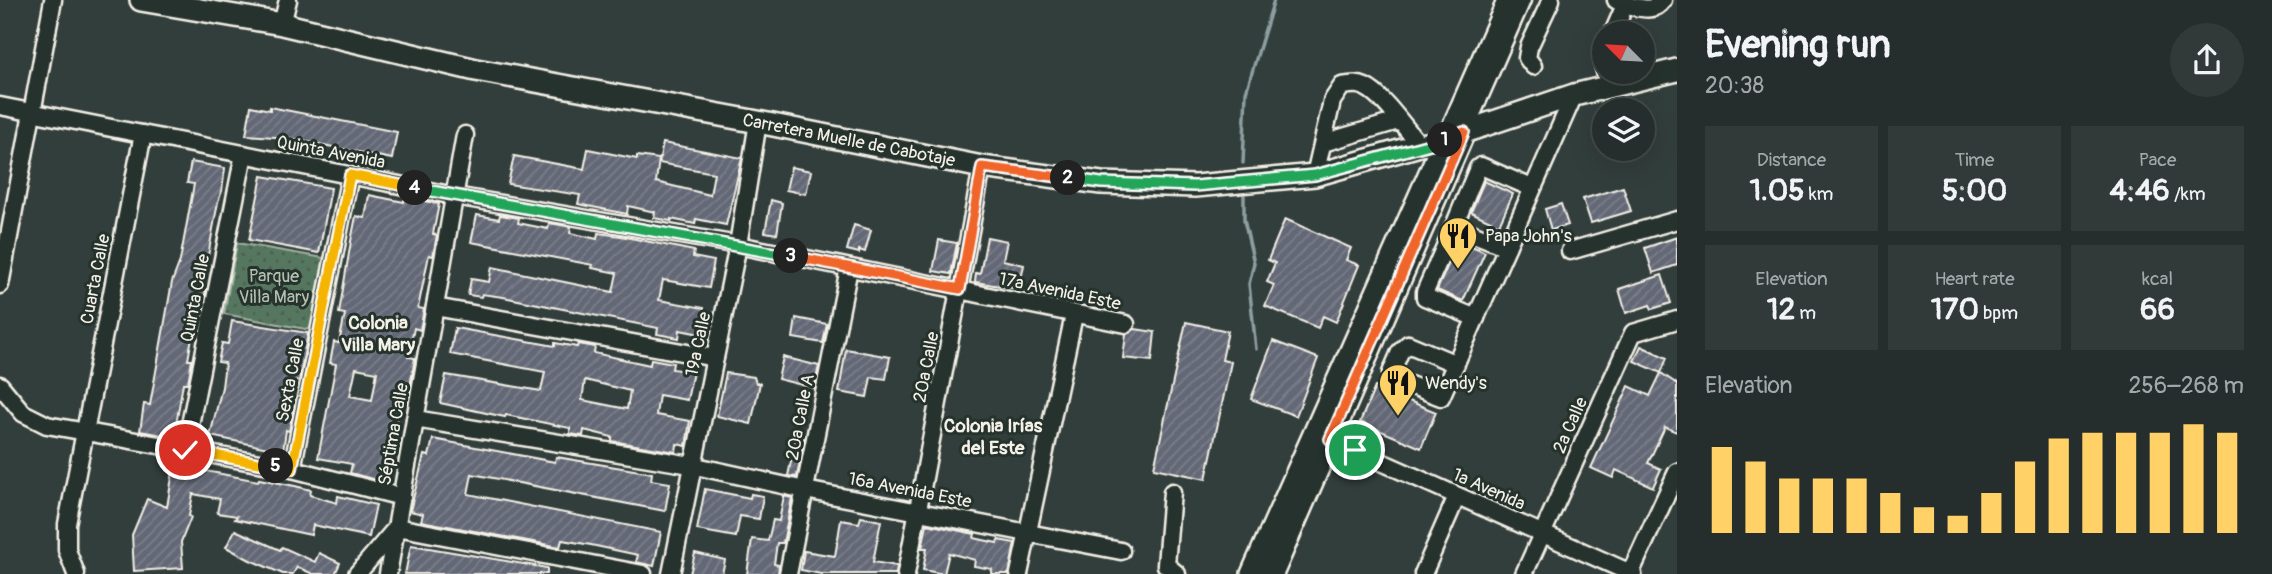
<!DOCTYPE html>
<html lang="en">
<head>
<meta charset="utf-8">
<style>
  :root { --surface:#262e2d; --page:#323a39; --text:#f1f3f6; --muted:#a4a8aa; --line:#424a49; --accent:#ffd166 }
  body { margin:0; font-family:Pangolin,sans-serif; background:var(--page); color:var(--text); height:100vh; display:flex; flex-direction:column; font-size:26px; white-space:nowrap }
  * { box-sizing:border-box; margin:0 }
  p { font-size:23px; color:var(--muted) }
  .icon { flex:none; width:38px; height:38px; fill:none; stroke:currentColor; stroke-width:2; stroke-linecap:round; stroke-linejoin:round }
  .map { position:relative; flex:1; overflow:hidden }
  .drawer { display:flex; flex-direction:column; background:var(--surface); width:595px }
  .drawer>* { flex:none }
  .needle { width:46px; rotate:294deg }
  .tools { position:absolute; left:1592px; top:21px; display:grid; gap:14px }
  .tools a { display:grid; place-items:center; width:63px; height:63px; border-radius:50%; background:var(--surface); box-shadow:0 7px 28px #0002,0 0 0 2px var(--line); font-size:35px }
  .pin { position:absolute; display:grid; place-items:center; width:60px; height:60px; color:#fff; margin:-30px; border:4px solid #fff; border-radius:50%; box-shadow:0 2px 7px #0007 }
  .km { position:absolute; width:35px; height:35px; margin:-18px; border-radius:50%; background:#222; color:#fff; font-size:19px; line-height:35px; text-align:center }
  .round { display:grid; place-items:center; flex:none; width:74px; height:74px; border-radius:37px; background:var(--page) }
  .summary { display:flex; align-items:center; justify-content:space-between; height:119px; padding:0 28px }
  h1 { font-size:38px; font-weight:700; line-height:52px }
  .stats { display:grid; grid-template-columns:repeat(3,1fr); gap:10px; height:119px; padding:7px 28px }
  .stats div { display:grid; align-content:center; border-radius:0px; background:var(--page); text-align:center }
  .stats b { font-size:30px; font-weight:700 }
  .stats small { font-size:19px; font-weight:400 }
  .stats p { font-size:19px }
  .chart { height:196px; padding:14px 28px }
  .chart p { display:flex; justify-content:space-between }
  .chart svg { width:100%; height:126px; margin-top:7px; stroke:var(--accent); stroke-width:6 }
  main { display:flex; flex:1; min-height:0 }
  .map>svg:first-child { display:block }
  .green { fill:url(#green-dots); stroke:#a4b4a4; stroke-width:2 }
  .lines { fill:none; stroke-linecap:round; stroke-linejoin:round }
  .stream { stroke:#8e9fa1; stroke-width:3.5 }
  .building { fill:url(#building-hatch); stroke:#f4f1e8; stroke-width:2; fill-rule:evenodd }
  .minor-casing { stroke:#f4f1e8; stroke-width:21 }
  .major-casing { stroke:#f4f1e8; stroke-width:26 }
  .minor { stroke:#26332d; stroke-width:16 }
  .major { stroke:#26332d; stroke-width:21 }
  .split-1-casing { stroke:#fff; stroke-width:14 }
  .split-2-casing { stroke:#fff; stroke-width:14 }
  .split-3-casing { stroke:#fff; stroke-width:14 }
  .split-4-casing { stroke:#fff; stroke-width:14 }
  .split-5-casing { stroke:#fff; stroke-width:14 }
  .split-6-casing { stroke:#fff; stroke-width:14 }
  .split-1 { stroke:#f0652b; stroke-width:9 }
  .split-2 { stroke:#22a559; stroke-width:9 }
  .split-3 { stroke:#f0652b; stroke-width:9 }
  .split-4 { stroke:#22a559; stroke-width:9 }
  .split-5 { stroke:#f5b400; stroke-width:9 }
  .split-6 { stroke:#f5b400; stroke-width:9 }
  .labels { text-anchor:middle; stroke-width:6; stroke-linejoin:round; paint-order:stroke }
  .street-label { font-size:18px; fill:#f4f1e8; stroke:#26332d }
  .poi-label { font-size:18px; fill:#f4f1e8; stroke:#26332d; text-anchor:start }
  .park-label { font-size:18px; fill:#b4c0b1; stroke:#26332d }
  .neighbourhood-label { font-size:19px; font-weight:bold; fill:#f4f1e8; stroke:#26332d }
</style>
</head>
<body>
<main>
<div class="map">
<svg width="1677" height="574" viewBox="0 0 1677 574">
  <defs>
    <pattern id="green-dots" width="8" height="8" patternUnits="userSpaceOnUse" patternTransform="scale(1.75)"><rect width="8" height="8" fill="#55765f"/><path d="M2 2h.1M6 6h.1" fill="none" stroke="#4e5d51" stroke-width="1.8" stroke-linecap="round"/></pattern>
    <pattern id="building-hatch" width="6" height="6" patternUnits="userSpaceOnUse" patternTransform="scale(1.75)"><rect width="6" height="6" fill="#646876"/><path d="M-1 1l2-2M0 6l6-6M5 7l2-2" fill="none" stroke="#7b7e8a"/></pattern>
  </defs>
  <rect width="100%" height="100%" fill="#323e3c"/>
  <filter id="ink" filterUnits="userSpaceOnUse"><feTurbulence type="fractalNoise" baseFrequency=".0143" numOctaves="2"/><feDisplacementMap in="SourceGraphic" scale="14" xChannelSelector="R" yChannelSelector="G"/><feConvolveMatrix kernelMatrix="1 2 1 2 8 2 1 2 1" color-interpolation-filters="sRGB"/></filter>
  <g filter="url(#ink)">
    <polygon class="green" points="237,243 324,258 311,330 224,314"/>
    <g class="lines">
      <g class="stream">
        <polyline points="1243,163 1246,92 1274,0"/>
        <polyline points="1244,196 1244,220 1254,263 1249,284 1256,349"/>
      </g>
    </g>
    <g class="building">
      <polygon points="251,106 270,110 270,107 397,132 392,159 289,138 246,135"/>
      <polygon points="663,143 742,158 726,225 696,219 695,224 671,219 671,221 654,218 655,212 628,206 627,214 578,204 580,195 508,184 514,156 584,169 588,149 637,159 637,156 659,159 656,182 710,195 714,173 659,163"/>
      <polygon points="191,162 225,168 222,191 218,202 202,288 206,289 202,312 198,311 193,331 188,360 192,360 188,383 183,383 174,437 140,431 144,404 150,405 172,282 180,261 194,184 187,183"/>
      <polygon points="791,167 811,171 806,194 786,190"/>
      <polygon points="262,176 331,188 319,253 249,240"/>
      <polygon points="1484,181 1513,194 1499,225 1471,212"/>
      <polygon points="1623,187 1631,211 1591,223 1583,199"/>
      <path d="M369,195l35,7 1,-5 34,7 -6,30 4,1 -4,21 -4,-1 -11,53 6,1 -4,21 -6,-2 -6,29 7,1 -8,46 -7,-1 -14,65h-3l-3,13 -30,-8 2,-9 -34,-6 18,-94 -6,-1 4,-21 5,1 6,-29 -6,-1 12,-72 5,-25 9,2zM356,368l21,4 -5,28 -22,-4z"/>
      <polygon points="771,200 782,203 777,234 765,232"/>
      <polygon points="1561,204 1568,225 1551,230 1545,209"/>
      <polygon points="477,215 499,219 500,215 519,218 518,223 548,229 549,223 561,225 571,227 570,233 597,239 598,233 621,236 694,251 693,257 714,261 709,288 663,280 659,300 704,308 700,334 680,330 679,338 657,334 658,328 503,297 482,294 481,297 468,295 471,279 489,282 492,267 613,292 617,273 592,268 593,265 471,242"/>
      <polygon points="1285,219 1351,248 1346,260 1359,265 1336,322 1323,316 1318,328 1265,306 1274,285 1267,282 1275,263 1268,260"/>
      <polygon points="854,225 871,230 865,252 859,250 859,253 847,250"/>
      <polygon points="987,237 1007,241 1003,260 1024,265 1019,289 975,282 976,273 980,274"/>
      <polygon points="1677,237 1677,265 1653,273 1645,248"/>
      <polygon points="939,240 957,243 951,274 933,271"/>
      <polygon points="1459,240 1485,252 1463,301 1437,290"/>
      <polygon points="1662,275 1671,303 1652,309 1650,305 1626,313 1619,289"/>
      <polygon points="796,318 827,324 823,343 793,338"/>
      <polygon points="232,321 308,333 299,381 295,381 289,407 293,407 292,417 289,431 286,430 283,451 210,436 222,387 225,363 218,362 222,343 228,344"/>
      <polygon points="1186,322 1228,331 1222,360 1231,362 1206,479 1154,468"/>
      <path d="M455,328l100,18v-3l22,4 1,-3 12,2 5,1 -1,6 56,12 1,-6 22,4 -1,6 21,3 -6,28 -28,-5 -3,20 34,6 -4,25 -9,-2 -1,8 -64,-11v-4l-28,-7 -1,6 -13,-2v-6l-64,-13 -1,2 -65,-14 6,-28 95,16 4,-19 -95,-18zM585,380l45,11 -3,18 -45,-9z"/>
      <polygon points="1135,329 1155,332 1152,361 1123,358 1126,334"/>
      <polygon points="1273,341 1318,358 1296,416 1251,399"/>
      <polygon points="1641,346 1667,358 1661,373 1634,361"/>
      <polygon points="846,349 890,357 886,379 871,377 867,397 839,392"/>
      <polygon points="783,357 819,366 814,388 778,379"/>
      <polygon points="726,373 754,377 756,383 760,383 751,424 717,416"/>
      <polygon points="1661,373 1677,384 1677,432 1665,427 1648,463 1661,469 1653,487 1616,470 1613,478 1591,468 1629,386 1650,396"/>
      <polygon points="1375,387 1436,412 1421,448 1360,422"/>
      <polygon points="796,437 804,438 797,477 788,476"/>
      <polygon points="433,439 555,462 556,457 652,473 651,480 670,483 665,511 472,474 468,494 661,532 654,566 636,562 638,555 591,545 562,540 560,547 421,521 423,514 410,511 424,455 429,456"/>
      <polygon points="174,465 258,481 259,479 295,486 311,490 310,495 337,503 338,496 376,505 369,537 313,525 311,535 235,519 237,516 217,513 220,499 193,494 189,516 191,517 181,542 183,568 134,571 132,535 147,499 167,507"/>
      <polygon points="705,489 750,498 751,494 763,496 759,519 740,516 736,537 697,530"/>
      <polygon points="784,496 792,498 783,543 777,543 774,564 779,565 778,574 747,574 752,539 768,541 773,520 779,521"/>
      <polygon points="861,517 881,521 873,562 897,566 896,574 821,574 801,570 804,551 835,556 841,520 859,523"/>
      <polygon points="927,524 975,534 974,538 997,543 998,540 1015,543 1009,574 991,574 992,569 974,566 975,560 949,553 944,574 923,570 927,548 922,548"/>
      <polygon points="235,530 280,550 282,547 315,562 319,553 340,563 335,574 313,574 297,567 293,574 283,574 250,560 226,547"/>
      <polygon points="411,545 547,568 547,574 405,574"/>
      <polygon points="695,553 725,560 722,574 690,574"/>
    </g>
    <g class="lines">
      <g class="minor-casing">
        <g id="minor">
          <path d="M1625,5c14,2 29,9 38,-5"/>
          <polyline points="282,24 288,0"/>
          <polyline points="1613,33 1625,5 1616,0"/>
          <polyline points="1605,51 1603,64 1609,87"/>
          <polyline points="1533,66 1527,58 1529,47 1551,0"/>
          <polyline points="0,106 455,196 738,245 1126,324"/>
          <polyline points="1464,132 1522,0"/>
          <polyline points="1444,141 1506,0"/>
          <polyline points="1323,143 1398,121"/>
          <path d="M1315,175l17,-74 10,-15c8,-1 15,-3 23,1 19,9 40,42 55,58"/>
          <polyline points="1454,226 1478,168 1481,166 1532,188"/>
          <polyline points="1570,251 1677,220"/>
          <polyline points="0,285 53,0"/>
          <polyline points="435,307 715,358"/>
          <polyline points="1476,318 1425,297 1425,292 1454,226 1507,247"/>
          <path d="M1456,364l-48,-20 -8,8 -9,21 6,7 44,17c45,-100 88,-202 133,-302"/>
          <polyline points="0,385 23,413 47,425 292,469 402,497"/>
          <polyline points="415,419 691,465 805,490 1121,551"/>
          <polyline points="1330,439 1633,574"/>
          <polyline points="185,450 244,154"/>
          <polyline points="292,469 350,175"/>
          <polyline points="1172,492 1166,565 1177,574"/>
          <polyline points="76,574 67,550 67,524 143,134"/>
          <polyline points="357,574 397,527 643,574"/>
          <polyline points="388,574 465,135"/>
          <polyline points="671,574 738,245 758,122"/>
          <polyline points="788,574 849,268"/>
          <polyline points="906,574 982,167"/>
          <polyline points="1019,574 1074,315"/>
          <polyline points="1423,574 1457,496"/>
          <polyline points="1524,574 1633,333 1677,320"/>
          <polyline points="1630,574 1677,472"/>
        </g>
      </g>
      <g class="major-casing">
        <g id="major">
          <polyline points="141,0 282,24 476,70 758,122 982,167 1101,183 1195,186 1315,175 1420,145 1444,141 1464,132 1574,95 1677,70"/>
          <polyline points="1252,574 1444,141"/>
          <polyline points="1272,574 1464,132"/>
        </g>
      </g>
      <use href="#minor" class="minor"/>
      <use href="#major" class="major"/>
    </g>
  </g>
  <g class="lines" filter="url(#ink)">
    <g class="split-1-casing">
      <polyline id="split-1" points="1355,450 1330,439 1464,132 1445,140"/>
    </g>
    <g class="split-2-casing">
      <polyline id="split-2" points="1068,178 1101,183 1195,186 1315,175 1445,140"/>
    </g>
    <g class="split-3-casing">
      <polyline id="split-3" points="791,256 960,289 982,167 1068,178"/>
    </g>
    <g class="split-4-casing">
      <polyline id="split-4" points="415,188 791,256"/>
    </g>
    <g class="split-5-casing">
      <polyline id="split-5" points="276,466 292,469 350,175 415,188"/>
    </g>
    <g class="split-6-casing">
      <polyline id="split-6" points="185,450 276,466"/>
    </g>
    <use href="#split-1" class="split-1"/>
    <use href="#split-2" class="split-2"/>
    <use href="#split-3" class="split-3"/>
    <use href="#split-4" class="split-4"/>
    <use href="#split-5" class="split-5"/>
    <use href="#split-6" class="split-6"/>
  </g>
  <defs>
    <g id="restaurant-pin" transform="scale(2.0125)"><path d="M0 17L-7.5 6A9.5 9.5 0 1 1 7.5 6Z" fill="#ffd166" stroke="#26332d"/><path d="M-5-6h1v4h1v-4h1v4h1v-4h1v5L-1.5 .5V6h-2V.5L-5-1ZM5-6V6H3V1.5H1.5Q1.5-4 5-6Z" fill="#111"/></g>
  </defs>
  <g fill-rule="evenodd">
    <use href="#restaurant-pin" x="1458" y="236"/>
    <use href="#restaurant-pin" x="1398" y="383"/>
  </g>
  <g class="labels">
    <g class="street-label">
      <text transform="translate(849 140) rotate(11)" y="6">Carretera Muelle de Cabotaje</text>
      <text transform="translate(331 152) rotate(11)" y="6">Quinta Avenida</text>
      <text transform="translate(95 279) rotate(-79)" y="6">Cuarta Calle</text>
      <text transform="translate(1060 291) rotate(12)" y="6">17a Avenida Este</text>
      <text transform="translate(195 298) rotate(-79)" y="6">Quinta Calle</text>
      <text transform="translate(698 344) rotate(-78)" y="6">19a Calle</text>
      <text transform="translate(926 367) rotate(-79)" y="6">20a Calle</text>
      <text transform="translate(290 380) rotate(-79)" y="6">Sexta Calle</text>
      <text transform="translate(800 417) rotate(-79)" y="6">20a Calle A</text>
      <text transform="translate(1570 425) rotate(-66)" y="6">2a Calle</text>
      <text transform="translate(393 434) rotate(-80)" y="6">Séptima Calle</text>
      <text transform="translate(1489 489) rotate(24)" y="6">1a Avenida</text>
      <text transform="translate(910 490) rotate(11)" y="6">16a Avenida Este</text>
    </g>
    <g class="poi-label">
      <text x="1485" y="242">Papa John's</text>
      <text x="1425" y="389">Wendy's</text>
    </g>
    <g class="park-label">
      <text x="274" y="282">Parque<tspan x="274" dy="21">Villa Mary</tspan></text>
    </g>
    <g class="neighbourhood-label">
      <text x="378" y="329">Colonia<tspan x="378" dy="22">Villa Mary</tspan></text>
      <text x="993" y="432">Colonia Irías<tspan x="993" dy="22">del Este</tspan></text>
    </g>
  </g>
</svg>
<div class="tools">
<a><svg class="needle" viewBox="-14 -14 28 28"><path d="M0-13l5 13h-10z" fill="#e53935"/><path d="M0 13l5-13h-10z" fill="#a4a8aa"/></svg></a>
<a><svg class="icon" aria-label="layers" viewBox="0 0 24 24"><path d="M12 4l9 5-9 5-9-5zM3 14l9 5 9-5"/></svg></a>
</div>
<div class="pin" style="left:1355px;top:450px;background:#1e9e55"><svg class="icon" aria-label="arrive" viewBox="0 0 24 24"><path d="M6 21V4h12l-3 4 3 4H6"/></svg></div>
<div class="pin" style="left:185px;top:450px;background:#d93025"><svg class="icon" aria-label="check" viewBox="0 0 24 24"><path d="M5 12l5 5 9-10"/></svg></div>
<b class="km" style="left:1445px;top:140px">1</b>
<b class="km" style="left:1068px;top:178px">2</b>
<b class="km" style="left:791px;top:256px">3</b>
<b class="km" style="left:415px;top:188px">4</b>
<b class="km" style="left:276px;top:466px">5</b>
</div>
<section class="drawer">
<div class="summary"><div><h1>Evening run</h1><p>20:38</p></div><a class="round"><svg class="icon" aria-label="share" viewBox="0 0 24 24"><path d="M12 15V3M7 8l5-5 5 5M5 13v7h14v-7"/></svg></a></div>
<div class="stats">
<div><p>Distance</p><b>1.05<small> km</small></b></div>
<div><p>Time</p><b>5:00</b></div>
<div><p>Pace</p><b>4:46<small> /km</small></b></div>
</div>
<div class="stats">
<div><p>Elevation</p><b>12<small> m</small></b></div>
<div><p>Heart rate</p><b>170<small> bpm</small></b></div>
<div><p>kcal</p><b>66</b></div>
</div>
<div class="chart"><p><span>Elevation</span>256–268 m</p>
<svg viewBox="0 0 160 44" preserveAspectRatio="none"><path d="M5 44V14M15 44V19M25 44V25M35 44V25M45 44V25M55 44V30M65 44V35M75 44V38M85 44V30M95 44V19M105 44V11M115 44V9M125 44V9M135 44V9M145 44V6M155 44V9"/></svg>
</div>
</section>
</main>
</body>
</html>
